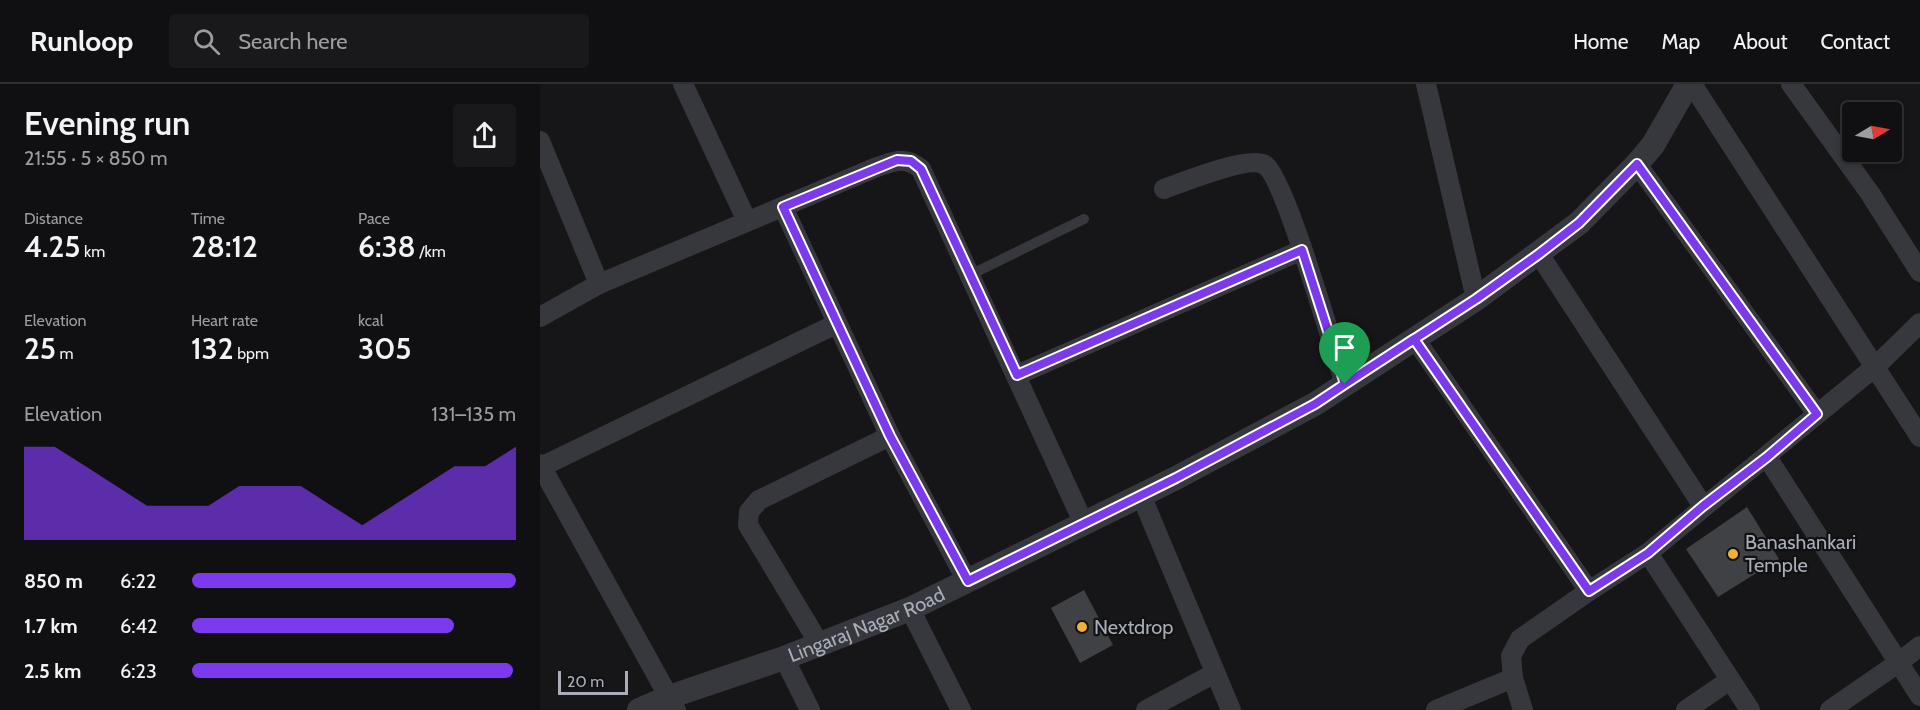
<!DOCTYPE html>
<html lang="en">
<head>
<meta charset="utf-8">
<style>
  :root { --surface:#101012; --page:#19191b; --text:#f1f3f6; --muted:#9c9d9f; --line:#303032; --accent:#7c3aed }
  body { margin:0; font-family:Cabin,sans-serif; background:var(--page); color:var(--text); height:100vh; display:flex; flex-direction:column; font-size:22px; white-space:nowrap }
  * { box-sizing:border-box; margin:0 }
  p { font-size:20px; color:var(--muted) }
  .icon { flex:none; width:33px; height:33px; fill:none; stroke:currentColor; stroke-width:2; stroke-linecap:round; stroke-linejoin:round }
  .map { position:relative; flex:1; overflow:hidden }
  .panel { display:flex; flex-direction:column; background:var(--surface); width:540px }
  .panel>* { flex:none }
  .needle { width:39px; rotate:80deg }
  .tools { position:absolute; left:1302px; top:18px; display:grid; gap:12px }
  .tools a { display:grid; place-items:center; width:60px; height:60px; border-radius:6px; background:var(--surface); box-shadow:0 3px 9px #0003,0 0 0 2px var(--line); font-size:30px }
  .scale { position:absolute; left:18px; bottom:15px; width:70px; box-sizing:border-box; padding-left:6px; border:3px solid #a8adb8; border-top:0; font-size:16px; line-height:21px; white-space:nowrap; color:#a8adb8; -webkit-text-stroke:4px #111113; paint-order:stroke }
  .pin { position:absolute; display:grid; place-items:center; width:51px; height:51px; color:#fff; margin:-62px -26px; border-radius:50% 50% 50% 0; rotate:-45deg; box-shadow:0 0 6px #0007 }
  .pin .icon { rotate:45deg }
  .round { display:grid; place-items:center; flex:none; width:63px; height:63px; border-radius:6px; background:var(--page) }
  .headline { display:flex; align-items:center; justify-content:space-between; height:102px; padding:0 24px }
  h1 { font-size:33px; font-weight:600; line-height:45px }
  .stats { display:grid; grid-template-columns:repeat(3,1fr); gap:9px; height:102px; padding:6px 24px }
  .stats div { display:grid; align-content:center }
  .stats b { font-size:30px; font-weight:600 }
  .stats small { font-size:16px; font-weight:400 }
  .stats p { font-size:16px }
  .chart { height:168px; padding:12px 24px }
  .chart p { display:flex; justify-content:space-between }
  .chart svg { width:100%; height:108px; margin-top:6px; fill:var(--accent); opacity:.7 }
  ul { padding:0 24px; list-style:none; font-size:20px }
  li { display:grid; grid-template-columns:96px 72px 1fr; align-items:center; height:45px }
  li i { height:15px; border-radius:8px; background:var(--accent) }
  header { display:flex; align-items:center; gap:36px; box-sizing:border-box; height:84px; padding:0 30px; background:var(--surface); border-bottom:2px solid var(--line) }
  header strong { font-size:28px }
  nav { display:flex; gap:33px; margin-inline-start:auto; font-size:21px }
  .search { width:420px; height:54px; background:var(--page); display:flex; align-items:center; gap:15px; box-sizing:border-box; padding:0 21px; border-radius:6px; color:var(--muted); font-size:22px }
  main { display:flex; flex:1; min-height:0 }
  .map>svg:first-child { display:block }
  .building { fill:#404145 }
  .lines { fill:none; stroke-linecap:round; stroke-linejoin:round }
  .service { stroke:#37383d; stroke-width:10 }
  .minor { stroke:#37383d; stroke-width:20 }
  .tertiary { stroke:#37383d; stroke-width:24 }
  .route-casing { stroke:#fff; stroke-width:12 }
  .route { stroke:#7c3aed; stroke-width:8 }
  .poi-dot { fill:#f2b134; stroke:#111113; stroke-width:2 }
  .labels { text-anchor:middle; stroke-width:4.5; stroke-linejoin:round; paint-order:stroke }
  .poi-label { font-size:20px; fill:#a8adb8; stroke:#111113; text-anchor:start }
  .street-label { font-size:20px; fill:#a8adb8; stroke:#111113 }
</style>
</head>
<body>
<header>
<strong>Runloop</strong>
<div class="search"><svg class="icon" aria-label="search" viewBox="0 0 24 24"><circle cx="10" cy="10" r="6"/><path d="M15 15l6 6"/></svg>Search here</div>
<nav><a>Home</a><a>Map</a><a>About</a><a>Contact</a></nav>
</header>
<main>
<section class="panel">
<div class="headline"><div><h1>Evening run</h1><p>21:55 · 5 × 850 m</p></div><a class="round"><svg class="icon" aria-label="share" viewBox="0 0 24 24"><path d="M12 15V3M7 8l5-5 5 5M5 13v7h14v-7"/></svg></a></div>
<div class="stats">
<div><p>Distance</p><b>4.25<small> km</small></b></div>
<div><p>Time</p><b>28:12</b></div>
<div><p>Pace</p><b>6:38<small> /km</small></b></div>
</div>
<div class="stats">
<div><p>Elevation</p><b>25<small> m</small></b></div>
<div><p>Heart rate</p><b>132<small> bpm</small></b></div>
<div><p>kcal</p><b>305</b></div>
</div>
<div class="chart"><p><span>Elevation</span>131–135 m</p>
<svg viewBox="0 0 160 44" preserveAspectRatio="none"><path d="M0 44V6L10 6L20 14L30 22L40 30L50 30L60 30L70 22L80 22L90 22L100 30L110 38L120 30L130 22L140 14L150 14L160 6V44z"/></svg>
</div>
<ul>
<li><b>850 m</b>6:22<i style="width:100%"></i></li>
<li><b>1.7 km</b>6:42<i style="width:81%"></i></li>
<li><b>2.5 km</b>6:23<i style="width:99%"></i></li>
</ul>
</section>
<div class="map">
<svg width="1380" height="626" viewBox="0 0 1380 626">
  <rect width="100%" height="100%" fill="#161618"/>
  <g class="building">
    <polygon points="1207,423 1239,475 1178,513 1146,465"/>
    <polygon points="544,506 573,561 540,579 511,524"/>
  </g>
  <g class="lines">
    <polyline class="service" points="430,191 544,135"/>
    <g class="minor">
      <polyline points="143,0 207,137"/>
      <polyline points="886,0 936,215"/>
      <polyline points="1152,0 1380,353"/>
      <polyline points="1251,0 1329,108 1380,188"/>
      <polyline points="0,57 59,200"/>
      <polyline points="1097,80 1277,330"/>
      <path d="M624,105c19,-7 86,-34 101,-24 20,13 69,186 80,219"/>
      <polyline points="243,123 350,352 427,497"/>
      <polyline points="999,170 1163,422"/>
      <path d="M0,233l59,-33 278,-117c18,-6 28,-11 44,2l163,355"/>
      <polyline points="875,255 1049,507"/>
      <polyline points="477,291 762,166"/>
      <polyline points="1227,373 1380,612"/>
      <polyline points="0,380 136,626"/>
      <polyline points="1,383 296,240"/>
      <polyline points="601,411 691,626"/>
      <polyline points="1108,469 1210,626"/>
      <polyline points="370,525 421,626"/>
      <polyline points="280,561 208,441 209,428 219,416 350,352"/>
      <polyline points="244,574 270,626"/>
      <polyline points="606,626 675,589"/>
      <polyline points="896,626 973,594"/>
      <polyline points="983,626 973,594 971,572 980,555 1049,507 1108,469 1336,282 1380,239"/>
      <polyline points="1146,626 1190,596"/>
      <polyline points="1290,626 1358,579 1380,562"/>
    </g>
    <path class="tertiary" id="s1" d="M99,626l30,-13 115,-39 126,-49 266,-131 139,-74 161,-105 103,-76 58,-59 16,-19 35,-61"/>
  </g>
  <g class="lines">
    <g class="route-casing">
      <polyline id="route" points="805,300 775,320 636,394 428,497 350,352 243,123 357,76 371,77 381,85 477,291 762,166 805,300 936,215 999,170 1039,139 1097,80 1277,330 1227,373 1163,422 1108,469 1049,507 874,255 805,300"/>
    </g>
    <use href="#route" class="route"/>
  </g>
  <g class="poi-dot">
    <circle cx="1193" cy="470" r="6"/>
    <circle cx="542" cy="543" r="6"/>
  </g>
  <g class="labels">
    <g class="poi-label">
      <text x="1205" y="465">Banashankari<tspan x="1205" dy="23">Temple</tspan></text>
      <text x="554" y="550">Nextdrop</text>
    </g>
    <g class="street-label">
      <text dy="7" stroke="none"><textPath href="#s1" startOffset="243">Lingaraj Nagar Road</textPath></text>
    </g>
  </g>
</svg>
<div class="tools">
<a><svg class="needle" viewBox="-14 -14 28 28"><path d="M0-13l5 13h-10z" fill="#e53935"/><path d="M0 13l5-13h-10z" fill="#9c9d9f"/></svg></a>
</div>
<div class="scale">20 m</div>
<div class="pin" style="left:805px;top:300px;background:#1e9e55"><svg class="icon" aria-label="arrive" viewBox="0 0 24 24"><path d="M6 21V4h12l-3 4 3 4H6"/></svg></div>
</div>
</main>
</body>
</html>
